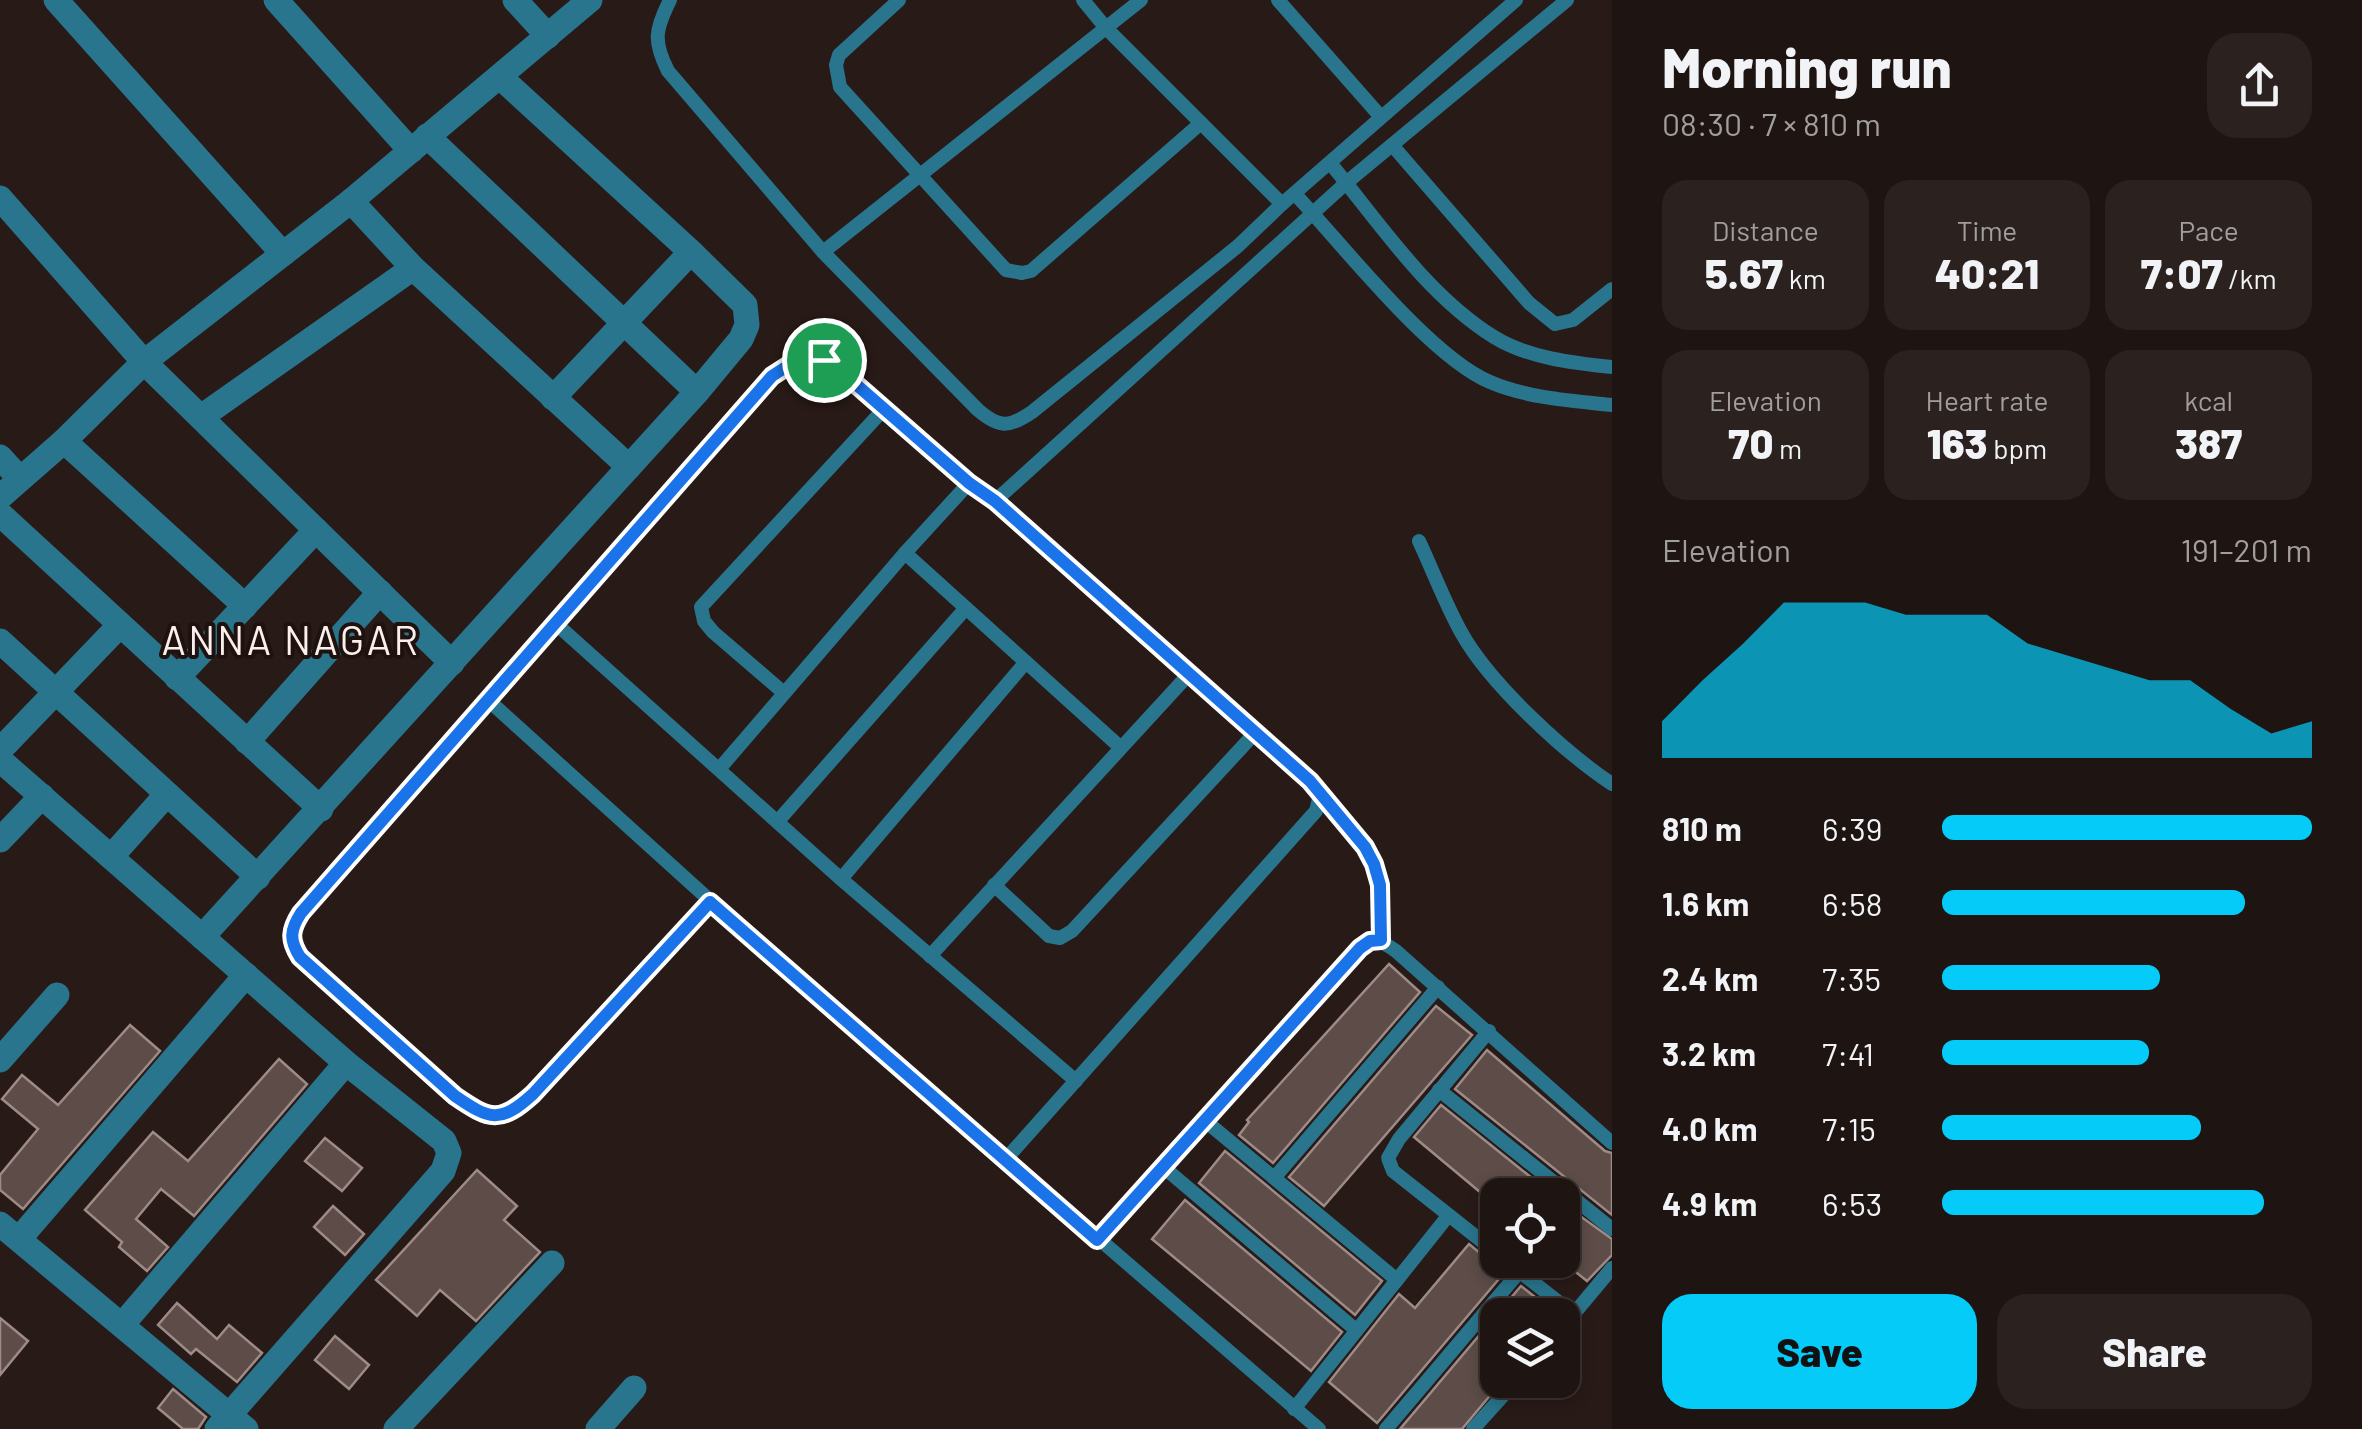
<!DOCTYPE html>
<html lang="en">
<head>
<meta charset="utf-8">
<style>
  :root { --surface:#1e1411; --page:#2b211f; --text:#f1f3f6; --muted:#a19e9f; --line:#3c3331; --accent:#05cbf9 }
  body { margin:0; font-family:Barlow,sans-serif; background:var(--page); color:var(--text); height:100vh; display:flex; flex-direction:column; font-size:38px; white-space:nowrap }
  * { box-sizing:border-box; margin:0 }
  p { font-size:32px; color:var(--muted) }
  .icon { flex:none; width:55px; height:55px; fill:none; stroke:currentColor; stroke-width:2; stroke-linecap:round; stroke-linejoin:round }
  .map { position:relative; flex:1; overflow:hidden }
  .sheet { display:flex; flex-direction:column; background:var(--surface); width:750px }
  .sheet>* { flex:none }
  .fabs { position:absolute; left:1480px; top:1178px; display:grid; gap:20px }
  .fabs a { display:grid; place-items:center; width:100px; height:100px; border-radius:20px; background:var(--surface); box-shadow:0 5px 15px #0003,0 0 0 2px var(--line); font-size:50px }
  .pin { position:absolute; display:grid; place-items:center; width:85px; height:85px; color:#fff; margin:-42px; border:5px solid #fff; border-radius:50%; box-shadow:0 2px 10px #0007 }
  .round { display:grid; place-items:center; flex:none; width:105px; height:105px; border-radius:30px; background:var(--page) }
  .head { display:flex; align-items:center; justify-content:space-between; height:170px; padding:0 50px }
  h1 { font-size:55px; font-weight:800; line-height:75px }
  .metrics { display:grid; grid-template-columns:repeat(3,1fr); gap:15px; height:170px; padding:10px 50px }
  .metrics div { display:grid; align-content:center; border-radius:25px; background:var(--page); text-align:center }
  .metrics b { font-size:42px; font-weight:800 }
  .metrics small { font-size:28px; font-weight:400 }
  .metrics p { font-size:28px }
  .chart { height:280px; padding:20px 50px }
  .chart p { display:flex; justify-content:space-between }
  .chart svg { width:100%; height:180px; margin-top:10px; fill:var(--accent); opacity:.7 }
  .action { display:flex; gap:20px; margin-top:auto; padding:20px 50px }
  .action a { flex:1; height:115px; border-radius:30px; background:var(--accent); color:#111; font-size:40px; font-weight:800; line-height:115px; text-align:center }
  .action a+a { background:var(--page); color:var(--text) }
  ul { padding:0 50px; list-style:none; font-size:32px }
  li { display:grid; grid-template-columns:160px 120px 1fr; align-items:center; height:75px }
  li i { height:25px; border-radius:12px; background:var(--accent) }
  main { display:flex; flex:1; min-height:0 }
  .map>svg:first-child { display:block }
  .building { fill:#5d4c48; stroke:#9e8b87; stroke-width:2.5 }
  .lines { fill:none; stroke-linecap:round; stroke-linejoin:round }
  .lane { stroke:#28758d; stroke-width:14 }
  .street { stroke:#28758d; stroke-width:25 }
  .route-casing { stroke:#fff; stroke-width:20 }
  .route { stroke:#1a73e8; stroke-width:12 }
  .labels { text-anchor:middle; stroke-width:8; stroke-linejoin:round; paint-order:stroke }
  .quarter-label { font-size:40px; letter-spacing:2.5px; fill:#faefed; stroke:#1e110e }
</style>
</head>
<body>
<main>
<div class="map">
<svg width="1612" height="1429" viewBox="0 0 1612 1429">
  <rect width="100%" height="100%" fill="#281a17"/>
  <g class="building">
    <polygon points="1389,964 1420,992 1273,1163 1239,1135 1249,1122 1247,1120"/>
    <polygon points="1436,1006 1472,1035 1324,1206 1289,1177"/>
    <polygon points="130,1025 160,1051 23,1209 0,1190 0,1175 38,1129 2,1099 22,1075 58,1105"/>
    <polygon points="1487,1050 1605,1151 1612,1153 1612,1215 1455,1089"/>
    <polygon points="279,1059 307,1084 194,1216 161,1189 136,1219 168,1247 147,1271 119,1247 122,1242 85,1210 153,1132 188,1161"/>
    <polygon points="1441,1105 1553,1195 1498,1195 1498,1207 1414,1137"/>
    <polygon points="325,1138 362,1168 342,1191 305,1161"/>
    <polygon points="1225,1151 1382,1281 1355,1315 1199,1183"/>
    <polygon points="477,1170 517,1206 504,1220 540,1252 476,1321 440,1290 417,1316 376,1280"/>
    <polygon points="1185,1200 1342,1332 1311,1371 1152,1239"/>
    <polygon points="1562,1203 1612,1239 1612,1255 1587,1281 1562,1261"/>
    <polygon points="333,1206 364,1234 345,1255 314,1227"/>
    <polygon points="1469,1244 1504,1273 1377,1423 1329,1382 1399,1294 1415,1308"/>
    <polygon points="1521,1286 1558,1315 1498,1315 1498,1386 1462,1429 1400,1429"/>
    <polygon points="177,1303 217,1339 229,1325 262,1353 237,1382 196,1349 191,1354 158,1325"/>
    <polygon points="0,1318 28,1341 0,1375"/>
    <polygon points="335,1336 369,1365 349,1389 315,1360"/>
    <polygon points="173,1389 206,1417 198,1429 183,1429 158,1408"/>
  </g>
  <g class="lines">
    <g class="lane">
      <path d="M670,0c-15,30 -17,41 -2,71l155,181 155,158c21,18 31,18 54,2l206,-166 44,-42 234,-204"/>
      <polyline points="899,0 839,55 836,65 840,87 1006,270 1022,273 1031,271 1201,123"/>
      <polyline points="1083,0 1106,28 1282,204"/>
      <polyline points="1278,0 1381,117"/>
      <polyline points="1392,145 1529,303 1555,324 1573,320 1612,289"/>
      <path d="M1331,164c49,60 96,131 163,173 34,21 79,26 118,30"/>
      <path d="M1295,194c47,50 135,163 195,188 37,16 83,19 122,23"/>
      <polyline points="823,252 1141,0"/>
      <polyline points="995,501 1346,183 1567,0"/>
      <path d="M1419,541c14,30 26,62 42,91 28,51 103,120 151,152"/>
      <polyline points="905,553 1120,747"/>
      <polyline points="554,622 841,879 1076,1081"/>
      <polyline points="784,693 713,632 704,621 701,607 884,409"/>
      <polyline points="487,699 767,952 1319,1429"/>
      <polyline points="720,768 905,553 969,483"/>
      <path d="M1320,795c51,59 62,65 61,145"/>
      <polyline points="778,821 966,608"/>
      <polyline points="841,879 1026,662"/>
      <polyline points="994,885 1049,936 1060,938 1072,931 1256,732"/>
      <path d="M711,902l-178,192c-33,30 -43,26 -78,1l-155,-138c-11,-17 -10,-27 1,-44l471,-537c21,-18 38,-24 63,-10l134,117 26,18 315,280 10,14 -4,16 -311,349"/>
      <polyline points="930,956 1190,673"/>
      <polyline points="1489,1031 1399,1139 1388,1158 1393,1171 1498,1254"/>
      <polyline points="1439,1090 1612,1229"/>
      <polyline points="1203,1119 1397,1280"/>
      <polyline points="1161,1165 1356,1330"/>
      <polyline points="1274,1178 1438,987"/>
      <path d="M1097,1239l263,-291c15,-11 22,-7 36,3l216,192"/>
      <polyline points="1505,1260 1575,1315"/>
      <polyline points="1562,1328 1612,1268"/>
      <polyline points="1294,1409 1448,1216"/>
      <polyline points="1386,1429 1520,1271"/>
      <polyline points="1473,1429 1517,1380"/>
    </g>
    <g class="street">
      <polyline points="56,0 283,254"/>
      <polyline points="276,0 411,151"/>
      <polyline points="515,0 548,36"/>
      <polyline points="427,136 697,392"/>
      <polyline points="0,198 144,362 452,663"/>
      <polyline points="351,201 413,268 629,467"/>
      <polyline points="553,398 691,252"/>
      <polyline points="201,417 413,268"/>
      <polyline points="64,441 245,606"/>
      <polyline points="0,457 20,479"/>
      <polyline points="0,497 64,441 144,362 351,201 590,0"/>
      <polyline points="0,514 321,809"/>
      <polyline points="0,641 258,877"/>
      <polyline points="177,678 316,530"/>
      <polyline points="247,742 380,592"/>
      <polyline points="0,750 120,625"/>
      <polyline points="0,760 346,1063 444,1141 449,1153 443,1171 217,1429"/>
      <polyline points="0,840 42,796"/>
      <polyline points="111,857 167,794"/>
      <polyline points="202,937 697,392 741,339 747,325 745,305 691,252 500,77"/>
      <polyline points="0,1060 57,995"/>
      <polyline points="0,1224 246,1429"/>
      <polyline points="19,1239 246,975"/>
      <polyline points="122,1325 346,1063"/>
      <polyline points="396,1429 552,1263"/>
      <polyline points="598,1429 634,1388"/>
    </g>
  </g>
  <g class="lines">
    <g class="route-casing">
      <path id="route" d="M814,356l21,10 134,117 26,18 315,280 55,66 9,17 6,21 1,55 -11,1 -10,7 -263,292 -387,-338 -177,192c-33,30 -43,26 -78,2l-155,-139c-11,-17 -10,-27 1,-44l471,-537 28,-18z"/>
    </g>
    <use href="#route" class="route"/>
  </g>
  <g class="labels">
    <g class="quarter-label">
      <text x="291" y="655">ANNA NAGAR</text>
    </g>
  </g>
</svg>
<div class="fabs">
<a><svg class="icon" aria-label="locate" viewBox="0 0 24 24"><circle cx="12" cy="12" r="6"/><path d="M12 2v4M12 18v4M2 12h4M18 12h4"/></svg></a>
<a><svg class="icon" aria-label="layers" viewBox="0 0 24 24"><path d="M12 4l9 5-9 5-9-5zM3 14l9 5 9-5"/></svg></a>
</div>
<div class="pin" style="left:824px;top:360px;background:#1e9e55"><svg class="icon" aria-label="arrive" viewBox="0 0 24 24"><path d="M6 21V4h12l-3 4 3 4H6"/></svg></div>
</div>
<section class="sheet">
<div class="head"><div><h1>Morning run</h1><p>08:30 · 7 × 810 m</p></div><a class="round"><svg class="icon" aria-label="share" viewBox="0 0 24 24"><path d="M12 15V3M7 8l5-5 5 5M5 13v7h14v-7"/></svg></a></div>
<div class="metrics">
<div><p>Distance</p><b>5.67<small> km</small></b></div>
<div><p>Time</p><b>40:21</b></div>
<div><p>Pace</p><b>7:07<small> /km</small></b></div>
</div>
<div class="metrics">
<div><p>Elevation</p><b>70<small> m</small></b></div>
<div><p>Heart rate</p><b>163<small> bpm</small></b></div>
<div><p>kcal</p><b>387</b></div>
</div>
<div class="chart"><p><span>Elevation</span>191–201 m</p>
<svg viewBox="0 0 160 44" preserveAspectRatio="none"><path d="M0 44V35L10 25L20 16L30 6L40 6L50 6L60 9L70 9L80 9L90 16L100 19L110 22L120 25L130 25L140 32L150 38L160 35V44z"/></svg>
</div>
<ul>
<li><b>810 m</b>6:39<i style="width:100%"></i></li>
<li><b>1.6 km</b>6:58<i style="width:82%"></i></li>
<li><b>2.4 km</b>7:35<i style="width:59%"></i></li>
<li><b>3.2 km</b>7:41<i style="width:56%"></i></li>
<li><b>4.0 km</b>7:15<i style="width:70%"></i></li>
<li><b>4.9 km</b>6:53<i style="width:87%"></i></li>
</ul>
<div class="action"><a>Save</a><a>Share</a></div>
</section>
</main>
</body>
</html>
